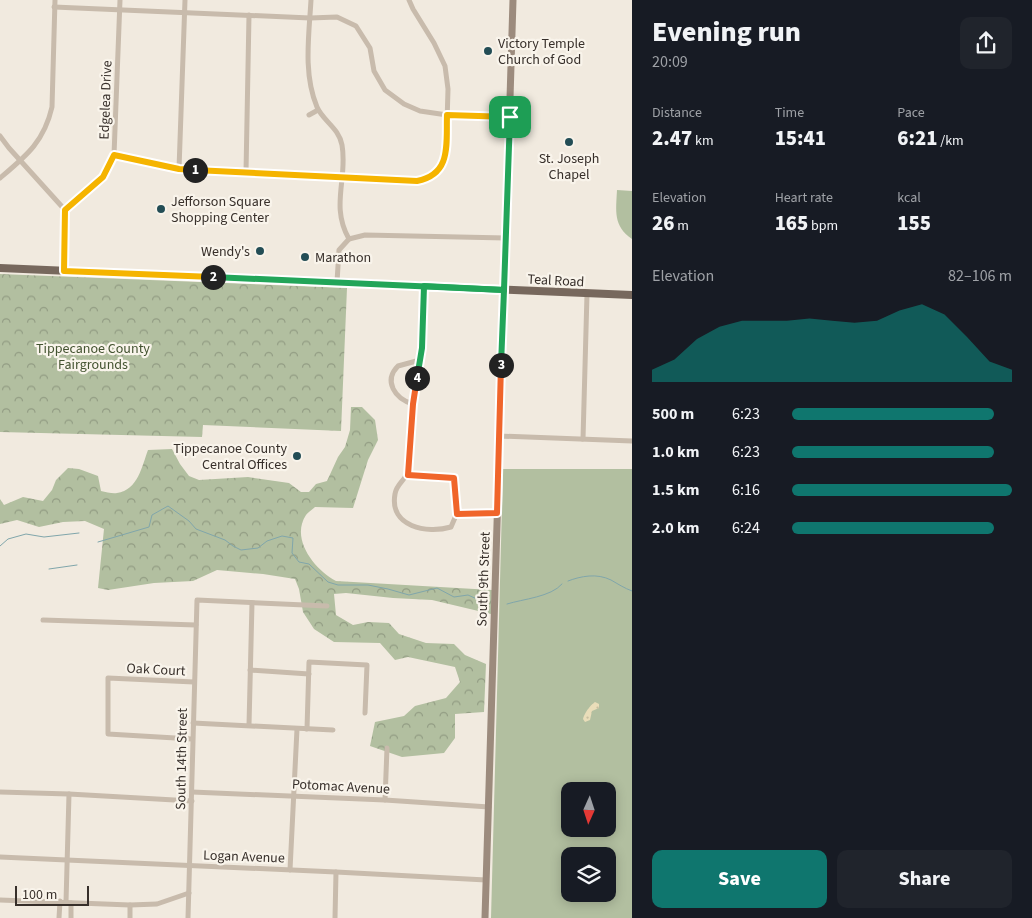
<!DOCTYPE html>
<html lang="en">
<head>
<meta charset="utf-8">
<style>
  :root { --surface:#171b24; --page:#20242c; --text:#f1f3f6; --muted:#9ea1a6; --accent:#0f766e }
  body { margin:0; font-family:"Source Sans 3",sans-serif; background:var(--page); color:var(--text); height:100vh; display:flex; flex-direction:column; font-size:19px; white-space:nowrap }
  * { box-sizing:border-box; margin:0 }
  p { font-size:16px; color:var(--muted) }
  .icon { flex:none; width:28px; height:28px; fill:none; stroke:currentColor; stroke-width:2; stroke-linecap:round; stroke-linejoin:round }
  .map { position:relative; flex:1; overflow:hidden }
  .details { display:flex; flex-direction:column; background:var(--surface); width:400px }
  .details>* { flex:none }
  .needle { width:32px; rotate:183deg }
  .fabs { position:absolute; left:561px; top:782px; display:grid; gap:10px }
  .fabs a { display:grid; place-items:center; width:55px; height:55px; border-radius:10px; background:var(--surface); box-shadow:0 2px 12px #0003; font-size:25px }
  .scale { position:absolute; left:15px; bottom:12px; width:74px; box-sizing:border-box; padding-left:5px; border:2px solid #372f2a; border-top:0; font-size:14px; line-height:18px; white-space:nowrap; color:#372f2a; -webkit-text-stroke:4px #f9f4eb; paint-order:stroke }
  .pin { position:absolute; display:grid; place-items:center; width:42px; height:42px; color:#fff; margin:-21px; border-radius:10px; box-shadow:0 2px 8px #0006 }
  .km { position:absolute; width:25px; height:25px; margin:-12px; border-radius:50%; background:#222; color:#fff; font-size:14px; line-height:25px; text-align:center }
  .round { display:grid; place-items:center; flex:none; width:52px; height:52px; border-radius:10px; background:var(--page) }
  .overview { display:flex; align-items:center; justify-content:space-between; height:85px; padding:0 20px }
  h1 { font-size:28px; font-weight:800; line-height:38px }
  .stats { display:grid; grid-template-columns:repeat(3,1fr); gap:8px; height:85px; padding:5px 20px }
  .stats div { display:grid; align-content:center }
  .stats b { font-size:21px; font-weight:800 }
  .stats small { font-size:14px; font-weight:400 }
  .stats p { font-size:14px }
  .chart { height:140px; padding:10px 20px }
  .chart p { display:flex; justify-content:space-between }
  .chart svg { width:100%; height:90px; margin-top:5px; fill:var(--accent); opacity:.7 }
  .primary-button { display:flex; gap:10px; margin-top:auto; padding:10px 20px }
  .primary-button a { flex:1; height:58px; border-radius:10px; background:var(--accent); color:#fff; font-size:20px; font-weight:800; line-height:58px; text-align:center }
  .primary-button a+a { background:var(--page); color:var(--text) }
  ul { padding:0 20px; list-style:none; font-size:16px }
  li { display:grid; grid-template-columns:80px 60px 1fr; align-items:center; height:38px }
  li i { height:12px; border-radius:6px; background:var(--accent) }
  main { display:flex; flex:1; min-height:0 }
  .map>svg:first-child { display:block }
  .grass { fill:#b2bfa0; fill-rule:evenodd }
  .forest { fill:url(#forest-crowns) }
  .sand { fill:url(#sand-dots) }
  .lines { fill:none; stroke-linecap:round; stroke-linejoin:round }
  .stream { stroke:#80a6ab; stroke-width:1 }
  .street { stroke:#c8bbac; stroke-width:5 }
  .secondary { stroke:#9c8b7d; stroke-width:7 }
  .primary { stroke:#77685d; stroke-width:8 }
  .split-1-casing { stroke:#fff; stroke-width:10 }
  .split-2-casing { stroke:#fff; stroke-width:10 }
  .split-3-casing { stroke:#fff; stroke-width:10 }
  .split-4-casing { stroke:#fff; stroke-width:10 }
  .split-5-casing { stroke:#fff; stroke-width:10 }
  .split-1 { stroke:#f5b400; stroke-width:6 }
  .split-2 { stroke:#f5b400; stroke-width:6 }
  .split-3 { stroke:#22a559; stroke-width:6 }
  .split-4 { stroke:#f0652b; stroke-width:6 }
  .split-5 { stroke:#22a559; stroke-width:6 }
  .poi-dot { fill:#234d55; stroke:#f9f4eb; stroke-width:2 }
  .labels { text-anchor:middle; stroke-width:4.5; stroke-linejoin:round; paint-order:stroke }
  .poi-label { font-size:14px; fill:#372f2a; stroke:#f9f4eb; text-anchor:start }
  .street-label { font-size:14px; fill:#372f2a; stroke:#f9f4eb }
  .park-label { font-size:14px; fill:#435330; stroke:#f9f4eb }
</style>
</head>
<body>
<main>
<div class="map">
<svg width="632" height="918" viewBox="0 0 632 918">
  <defs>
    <pattern id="forest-crowns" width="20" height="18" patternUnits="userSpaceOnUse" patternTransform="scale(1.25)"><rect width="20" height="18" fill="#b2bfa0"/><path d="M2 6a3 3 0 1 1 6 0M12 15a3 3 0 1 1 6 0" fill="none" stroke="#929c83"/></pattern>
    <pattern id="sand-dots" width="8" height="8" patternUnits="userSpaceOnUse" patternTransform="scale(1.25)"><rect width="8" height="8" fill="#e9ddb9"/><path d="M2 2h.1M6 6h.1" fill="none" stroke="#c8be9f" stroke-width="1.8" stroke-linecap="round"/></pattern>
  </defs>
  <rect width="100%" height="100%" fill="#f1eadf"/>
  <g class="grass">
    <path d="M617,190l15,1v48c-19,-13 -16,-28 -15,-49z"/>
    <path d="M503,469h129v449h-141zM570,791h38v38h-38zM570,856h38v38h-38z"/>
  </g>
  <g class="forest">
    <polygon points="0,274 347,288 341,431 203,425 202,437 0,432"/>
    <path d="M351,407h11l13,13 3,20 -10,20 -15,48 -38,-1c-3,3 -7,5 -9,8 -16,24 9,55 30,66l156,9 -1,24 -59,-14 -39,-2 -47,-5 -12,1 2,21 17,10 15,-3 21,1 10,11 27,9 28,1 11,11 21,9 -2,48 -29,2v24l-11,15 -42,4 -32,-11 5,-24 29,-6 11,-10 31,-8 14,-16 -5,-15 -47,-10 -13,3 -15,-17 -46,-1 -20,-13 -11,-17 -4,-23 -4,-10 -32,-5 -46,-4 -24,11 -39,2 -46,7 -10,-2 6,-59 -19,-8 -22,1 -24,5 -22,-7 -17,4v-25l4,6 19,-8 20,4 9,-11 4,-10 12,-12 11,1 19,7 3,15c5,1 12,3 16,2 21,-3 25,-27 31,-43l24,-1 8,15 9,12 10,4 49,-3 41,6 12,9h8l7,-8 11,-3 11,-24 7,-10 5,-17z"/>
  </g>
  <path class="sand" d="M595,702l4,2v4l-7,3 -2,9 -5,2 -2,-3c1,-5 7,-14 12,-17z"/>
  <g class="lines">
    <g class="stream">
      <polyline points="98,542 149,527 152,515 168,506 189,521 196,529 225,540 233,546 241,550 258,548 267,541 282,536 293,538 292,553 299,562 309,564 328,582 338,585 368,585 388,589 409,595 437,588 454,597 468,595 486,603"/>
      <polyline points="0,546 8,539 26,534 44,537 79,533"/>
      <polyline points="49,569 77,565"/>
      <path d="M568,581c13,-5 29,-8 43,-1 7,4 13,8 21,11"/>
      <path d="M507,604c16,-5 44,-7 55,-20"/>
    </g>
    <g class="street">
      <path d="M311,0c-2,35 -8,74 6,107 6,14 22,21 25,38 6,33 -12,61 7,94l-10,11 -2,32"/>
      <polyline points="54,7 310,18 337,17 356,26 370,48 374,71 385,90 404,104 420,111 447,115 510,117"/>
      <polyline points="309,115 318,110"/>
      <polyline points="0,136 9,148 65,210"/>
      <polyline points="114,155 179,169 417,181 428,179 440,169 446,157 448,89 445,66 434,43 413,9 409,0"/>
      <polyline points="179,169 185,0"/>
      <polyline points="246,172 249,15"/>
      <path d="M0,178c26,-22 44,-36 52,-71l3,-107"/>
      <polyline points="349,239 365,235 506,238"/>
      <polyline points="63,271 65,210 103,177 114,155 120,0"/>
      <path d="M424,286l-2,62 -9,56 -4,63c-2,14 -12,15 -14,27 -6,33 32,40 56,33l6,-14h40"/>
      <path d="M413,404c-18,-5 -30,-23 -15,-38l22,-6"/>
      <polyline points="499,436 632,441"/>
      <polyline points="583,439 587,294"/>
      <polyline points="408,475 453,478 457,513"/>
      <polyline points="43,620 196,625"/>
      <polyline points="250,670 309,674"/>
      <polyline points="193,723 333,730"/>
      <polyline points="249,725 252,603"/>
      <polyline points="307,729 309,662 367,665 365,713"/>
      <polyline points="192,739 108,734 108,678 194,682"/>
      <polyline points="0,792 69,794 192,801"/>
      <polyline points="192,792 385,800 489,807"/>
      <polyline points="385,800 387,748"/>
      <polyline points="0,857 336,872 486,880"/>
      <polyline points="290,870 297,729"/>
      <polyline points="0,900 130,905 157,904 189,893"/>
      <polyline points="66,902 69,794"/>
      <polyline points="59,918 60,901"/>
      <polyline points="71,918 71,903"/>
      <polyline points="130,918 130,905"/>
      <polyline points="188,918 197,600 327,606"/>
      <polyline points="335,918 336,872"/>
    </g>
    <polyline class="secondary" points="485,918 513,0"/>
    <polyline class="primary" points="0,268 632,295"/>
  </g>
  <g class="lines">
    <g class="split-1-casing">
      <path id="split-1" d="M195,170l222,11c35,-7 29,-37 30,-66l63,2"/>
    </g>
    <g class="split-2-casing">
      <polyline id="split-2" points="195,170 179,169 114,155 103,177 65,210 64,271 213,277"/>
    </g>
    <g class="split-3-casing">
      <polyline id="split-3" points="213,277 504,290 501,365"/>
    </g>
    <g class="split-4-casing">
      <polyline id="split-4" points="417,378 413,404 408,475 454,478 457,514 497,513 501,365"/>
    </g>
    <g class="split-5-casing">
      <polyline id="split-5" points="417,378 422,348 424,286 504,290 510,117"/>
    </g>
    <use href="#split-1" class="split-1"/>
    <use href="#split-2" class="split-2"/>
    <use href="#split-3" class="split-3"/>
    <use href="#split-4" class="split-4"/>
    <use href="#split-5" class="split-5"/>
  </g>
  <g class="poi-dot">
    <circle cx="488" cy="51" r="5"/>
    <circle cx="569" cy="142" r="5"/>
    <circle cx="161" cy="209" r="5"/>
    <circle cx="260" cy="251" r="5"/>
    <circle cx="305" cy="257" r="5"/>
    <circle cx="297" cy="456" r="5"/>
  </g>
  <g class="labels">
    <g class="poi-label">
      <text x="498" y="48">Victory Temple<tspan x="498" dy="16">Church of God</tspan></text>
      <text x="569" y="163" text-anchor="middle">St. Joseph<tspan x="569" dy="16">Chapel</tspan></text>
      <text x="171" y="206">Jefforson Square<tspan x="171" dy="16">Shopping Center</tspan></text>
      <text x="250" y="256" text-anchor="end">Wendy's</text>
      <text x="315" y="262">Marathon</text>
      <text x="287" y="453" text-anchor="end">Tippecanoe County<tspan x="287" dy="16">Central Offices</tspan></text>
    </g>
    <g class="street-label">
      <text transform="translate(105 100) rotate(-88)" y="5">Edgelea Drive</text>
      <text transform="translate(556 280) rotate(3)" y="5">Teal Road</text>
      <text transform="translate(483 579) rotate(-88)" y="5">South 9th Street</text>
      <text transform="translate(156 669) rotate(3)" y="5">Oak Court</text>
      <text transform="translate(181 759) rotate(-89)" y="5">South 14th Street</text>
      <text transform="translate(341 786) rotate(3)" y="5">Potomac Avenue</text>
      <text transform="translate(244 856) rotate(2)" y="5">Logan Avenue</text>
    </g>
    <g class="park-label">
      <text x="93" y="353">Tippecanoe County<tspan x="93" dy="16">Fairgrounds</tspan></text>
    </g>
  </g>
</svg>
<div class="fabs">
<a><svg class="needle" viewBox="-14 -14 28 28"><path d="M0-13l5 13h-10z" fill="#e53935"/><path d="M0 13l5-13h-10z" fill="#9ea1a6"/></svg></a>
<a><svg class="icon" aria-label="layers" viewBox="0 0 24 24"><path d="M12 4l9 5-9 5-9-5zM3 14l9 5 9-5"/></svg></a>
</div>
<div class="scale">100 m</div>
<div class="pin" style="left:510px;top:117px;background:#1e9e55"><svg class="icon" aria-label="arrive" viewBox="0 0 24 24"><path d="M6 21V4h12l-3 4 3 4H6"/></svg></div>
<b class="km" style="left:195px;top:170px">1</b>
<b class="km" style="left:213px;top:277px">2</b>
<b class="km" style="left:501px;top:365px">3</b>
<b class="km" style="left:417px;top:378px">4</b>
</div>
<section class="details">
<div class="overview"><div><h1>Evening run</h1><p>20:09</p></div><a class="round"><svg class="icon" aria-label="share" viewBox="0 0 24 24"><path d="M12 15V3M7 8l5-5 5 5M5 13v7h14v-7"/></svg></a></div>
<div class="stats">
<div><p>Distance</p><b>2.47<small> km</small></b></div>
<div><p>Time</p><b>15:41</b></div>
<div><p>Pace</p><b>6:21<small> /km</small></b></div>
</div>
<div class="stats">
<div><p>Elevation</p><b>26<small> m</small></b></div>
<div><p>Heart rate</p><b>165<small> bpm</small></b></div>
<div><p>kcal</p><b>155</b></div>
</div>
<div class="chart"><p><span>Elevation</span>82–106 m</p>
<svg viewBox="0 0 160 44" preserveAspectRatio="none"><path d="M0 44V38L10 33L20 23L30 17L40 14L50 14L60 14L70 13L80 14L90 15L100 14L110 9L120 6L130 11L140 22L150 34L160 38V44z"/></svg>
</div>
<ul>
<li><b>500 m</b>6:23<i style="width:92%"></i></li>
<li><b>1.0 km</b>6:23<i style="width:92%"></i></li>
<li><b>1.5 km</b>6:16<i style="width:100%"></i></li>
<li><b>2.0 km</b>6:24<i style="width:92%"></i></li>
</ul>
<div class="primary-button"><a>Save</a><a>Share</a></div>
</section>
</main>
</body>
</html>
